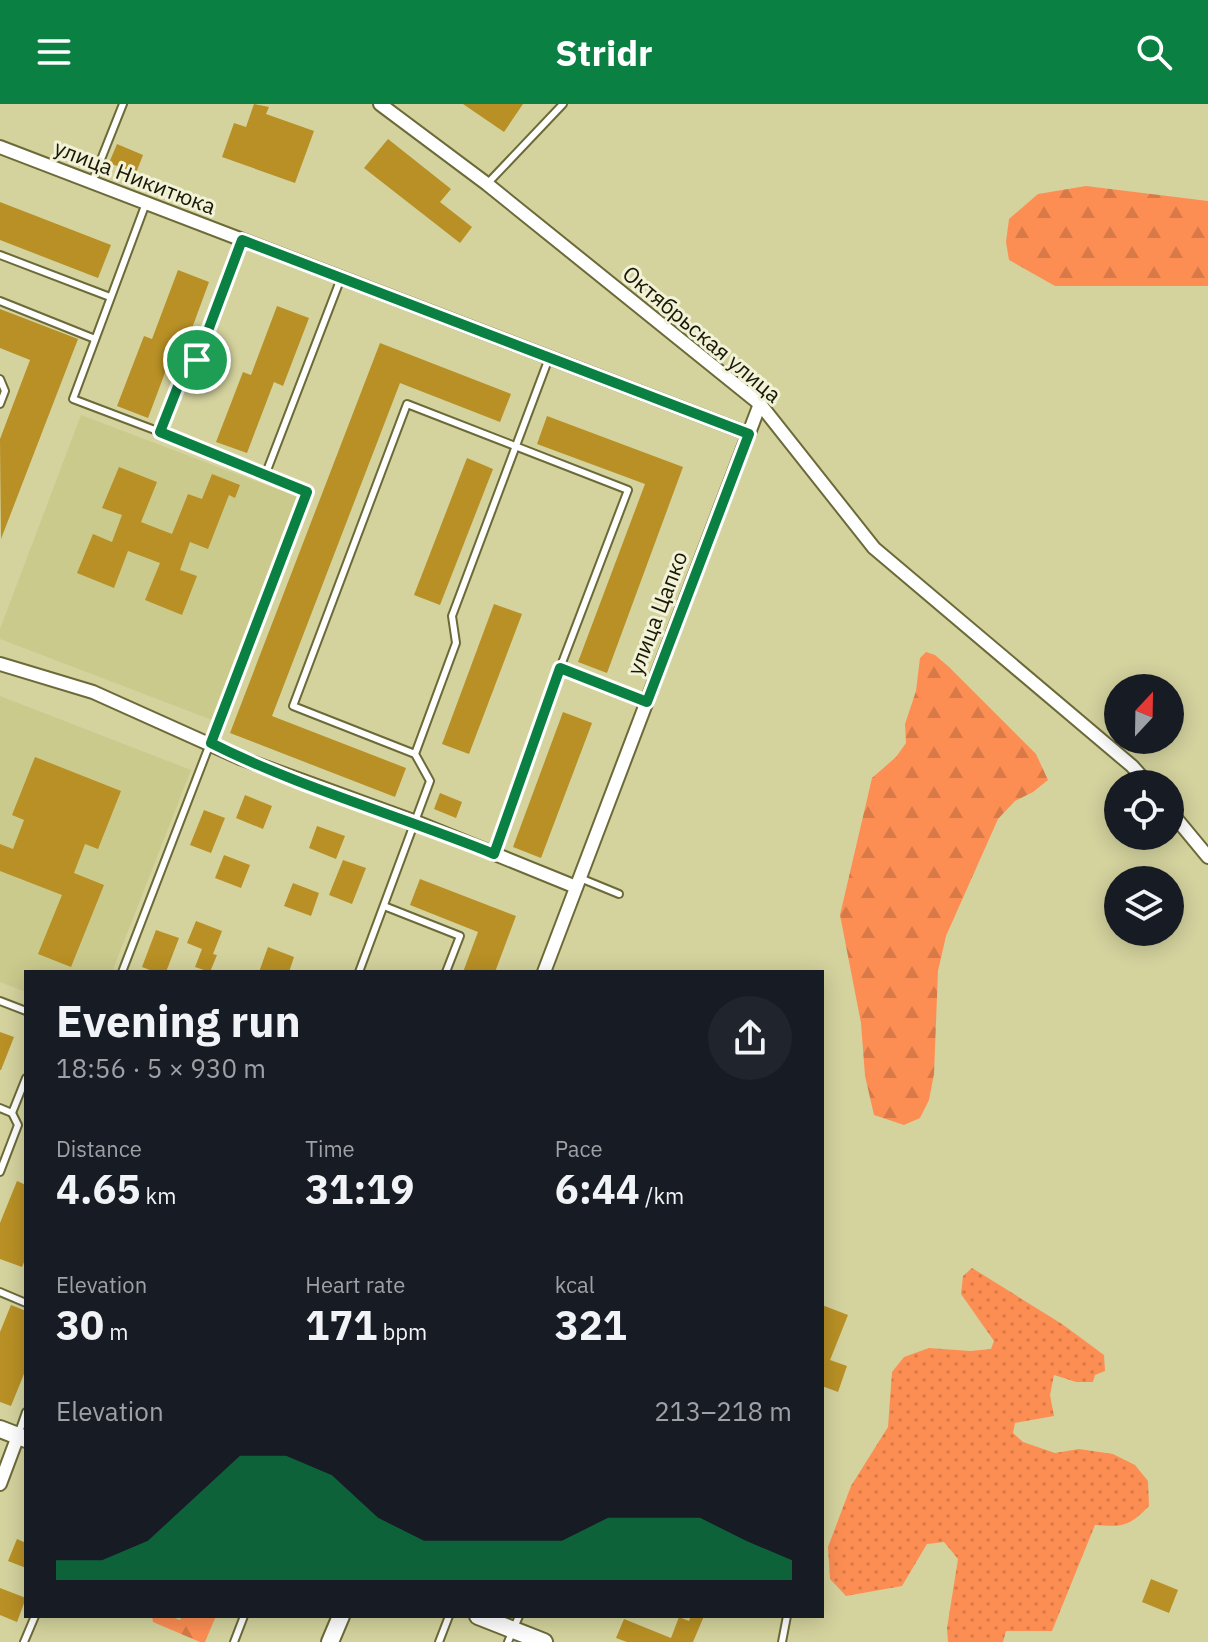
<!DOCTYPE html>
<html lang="en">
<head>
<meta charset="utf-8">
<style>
  :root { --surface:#171b24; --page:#20242c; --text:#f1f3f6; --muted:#9ea1a6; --accent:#0b8043 }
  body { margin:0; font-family:"IBM Plex Sans",sans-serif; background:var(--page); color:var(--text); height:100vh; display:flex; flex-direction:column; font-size:30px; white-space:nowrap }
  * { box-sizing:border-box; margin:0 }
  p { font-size:26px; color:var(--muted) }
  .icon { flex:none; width:44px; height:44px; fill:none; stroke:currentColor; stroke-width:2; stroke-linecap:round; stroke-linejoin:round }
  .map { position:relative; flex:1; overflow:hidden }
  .panel { position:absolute; left:24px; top:866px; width:800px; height:648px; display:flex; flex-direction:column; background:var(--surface); border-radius:0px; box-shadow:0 4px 20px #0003 }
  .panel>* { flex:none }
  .needle { width:52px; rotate:22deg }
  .fabs { position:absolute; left:1104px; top:570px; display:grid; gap:16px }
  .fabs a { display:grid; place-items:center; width:80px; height:80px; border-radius:50%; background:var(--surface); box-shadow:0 4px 20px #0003; font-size:40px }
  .pin { position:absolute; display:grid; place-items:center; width:68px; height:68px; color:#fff; margin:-34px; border:4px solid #fff; border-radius:50%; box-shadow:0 2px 8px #0007 }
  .round { display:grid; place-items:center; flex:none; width:84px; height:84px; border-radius:42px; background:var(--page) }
  .headline { display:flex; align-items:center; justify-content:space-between; height:136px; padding:0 32px }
  h1 { font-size:44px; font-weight:800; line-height:60px }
  .figures { display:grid; grid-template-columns:repeat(3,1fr); gap:12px; height:136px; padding:8px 32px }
  .figures div { display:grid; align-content:center }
  .figures b { font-size:40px; font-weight:800 }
  .figures small { font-size:22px; font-weight:400 }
  .figures p { font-size:22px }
  .chart { height:224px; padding:16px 32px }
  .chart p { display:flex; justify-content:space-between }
  .chart svg { width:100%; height:144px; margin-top:8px; fill:var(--accent); opacity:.7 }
  header { display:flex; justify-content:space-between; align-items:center; height:104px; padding:0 32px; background:var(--accent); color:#fff; font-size:36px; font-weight:800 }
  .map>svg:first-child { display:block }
  .built { fill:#cbca8d }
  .grass { fill:url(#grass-dots) }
  .forest { fill:url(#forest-firs) }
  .building { fill:#b89025 }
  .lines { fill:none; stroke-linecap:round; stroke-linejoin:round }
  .service-casing { stroke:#6b6a38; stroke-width:10 }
  .minor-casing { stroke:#6b6a38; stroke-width:16 }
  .tertiary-casing { stroke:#6b6a38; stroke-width:20 }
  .service { stroke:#fff; stroke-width:6 }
  .minor { stroke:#fff; stroke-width:12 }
  .tertiary { stroke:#fff; stroke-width:16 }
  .route-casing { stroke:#fff; stroke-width:16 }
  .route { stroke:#0b8043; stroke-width:10 }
  .labels { text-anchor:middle; stroke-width:6; stroke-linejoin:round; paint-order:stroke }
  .street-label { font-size:22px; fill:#191804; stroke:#f2f2d8 }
</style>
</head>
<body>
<header><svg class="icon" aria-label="menu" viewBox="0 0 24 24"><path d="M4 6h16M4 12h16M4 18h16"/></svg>Stridr<svg class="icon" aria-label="search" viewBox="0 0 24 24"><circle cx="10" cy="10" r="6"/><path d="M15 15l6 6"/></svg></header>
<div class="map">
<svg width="1208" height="1538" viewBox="0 0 1208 1538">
  <defs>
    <pattern id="grass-dots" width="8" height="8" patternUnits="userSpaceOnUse" patternTransform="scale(2)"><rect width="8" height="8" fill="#fc8e54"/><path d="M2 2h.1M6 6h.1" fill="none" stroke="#d77a48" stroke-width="1.8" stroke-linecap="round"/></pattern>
    <pattern id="forest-firs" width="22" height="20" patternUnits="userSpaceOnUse" patternTransform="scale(2)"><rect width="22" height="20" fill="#fc8e54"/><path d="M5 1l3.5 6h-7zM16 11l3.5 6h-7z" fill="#d77a48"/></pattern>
  </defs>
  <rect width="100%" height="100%" fill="#d4d39e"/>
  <g class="built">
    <polygon points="81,311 298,393 212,616 0,535 0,525"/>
    <polygon points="0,592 191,666 112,868 26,868 26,888 0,878"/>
  </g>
  <path class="grass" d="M972,1164l90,56 42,31 1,16 -10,4 -2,7h-17l-22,-7 -4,20 4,21 -39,7 -2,10 10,9 32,11 24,-4 34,5 22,11 13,16 1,25c-20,21 -27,21 -54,19l-43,106h-46l-3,11h-55l-1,-14 11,-69 -14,-17 -17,2 -25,42 -56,10 -16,-17 -2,-32 23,-61 37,-59 4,-55 12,-15 25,-9 41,3 21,-2 3,-8 -33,-47 2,-18z"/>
  <g class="forest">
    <polygon points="1086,82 1208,97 1208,182 1055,182 1009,156 1006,138 1009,115 1038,90"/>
    <polygon points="926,548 935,551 949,563 1036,650 1048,676 1033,688 1015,697 998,715 946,832 938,867 934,970 929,996 920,1014 904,1021 874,1011 865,972 861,919 840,811 872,674 896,653 906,639 905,620 916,587 920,554"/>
    <polygon points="152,1512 169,1512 180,1516 182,1512 216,1512 205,1538 200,1538 153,1518"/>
  </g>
  <g class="building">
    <polygon points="254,0 269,3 266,10 314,27 295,79 222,53 234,19 246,23"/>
    <polygon points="463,0 523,0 504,28"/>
    <polygon points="388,35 451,85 440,98 472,123 460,139 364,64"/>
    <polygon points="117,40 143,51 136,69 109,59"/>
    <polygon points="0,98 111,141 98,174 0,136"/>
    <polygon points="178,166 209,178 184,246 175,242 148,314 117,302 144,232 152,235"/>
    <polygon points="277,202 309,214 283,282 274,278 247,349 216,338 243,268 251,271"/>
    <polygon points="0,205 78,235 1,435 0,335 30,256 0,244"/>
    <polygon points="380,239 511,290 500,318 400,279 272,612 406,664 395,693 230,629"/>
    <polygon points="547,312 683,363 607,569 578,558 645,380 537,340"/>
    <polygon points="467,354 493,365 440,501 414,491"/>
    <polygon points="119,363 157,378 141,418 172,430 188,390 202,395 212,370 240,381 235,394 229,391 208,445 190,438 180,466 197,472 182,511 145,496 160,459 128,447 114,484 77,469 93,430 112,438 122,411 102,404"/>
    <polygon points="494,500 522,510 469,650 442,640"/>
    <polygon points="563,608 592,619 541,754 513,743"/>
    <polygon points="35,653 121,687 98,745 85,740 74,769 104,781 71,863 38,850 62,791 0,767 0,740 13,745 24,716 12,711"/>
    <polygon points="440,689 462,698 456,714 434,705"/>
    <polygon points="245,691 272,702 263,725 236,714"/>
    <polygon points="204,706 225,714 211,749 190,741"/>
    <polygon points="317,722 345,732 336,755 309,744"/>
    <polygon points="224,751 250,761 241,784 215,774"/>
    <polygon points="343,756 366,764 352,800 329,791"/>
    <polygon points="420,775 516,812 495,868 463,868 478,828 410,801"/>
    <polygon points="293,779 319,789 311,812 284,802"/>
    <polygon points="196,817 222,827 213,850 217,851 210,868 195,863 202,845 187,839"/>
    <polygon points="156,826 179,834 166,868 155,868 142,863"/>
    <polygon points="268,843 294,853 289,868 259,868"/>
    <polygon points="0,928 14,933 1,966 0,966"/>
    <polygon points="17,1077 26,1081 26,1154 22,1163 0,1155 0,1119"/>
    <polygon points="11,1201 26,1207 26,1265 11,1302 0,1298 0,1228"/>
    <polygon points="822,1201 848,1211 830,1256 847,1262 838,1288 822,1282"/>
    <polygon points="17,1435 26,1439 26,1464 8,1457"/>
    <polygon points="1151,1475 1178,1486 1169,1509 1142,1498"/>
    <polygon points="0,1484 26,1494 17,1518 0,1511"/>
    <polygon points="691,1512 704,1512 693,1538 627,1538 616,1534 624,1515 671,1534 679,1513 689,1517"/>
  </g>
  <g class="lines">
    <g class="service-casing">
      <g id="service">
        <polyline points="92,78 123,0"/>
        <polyline points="487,80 563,0"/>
        <polyline points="146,99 73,295 160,328"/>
        <polyline points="242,136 197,256 186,262 160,328 266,369 341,174"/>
        <polyline points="0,151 110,193"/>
        <polyline points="0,197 95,235"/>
        <polyline points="0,275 5,287 0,300"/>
        <polyline points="560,564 646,598"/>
        <polyline points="415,650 293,602 407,300 628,386 560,564 494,750"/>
        <polyline points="580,774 619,790"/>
        <polyline points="384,802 460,832 446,868"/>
        <polyline points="122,868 307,388 266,369"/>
        <polyline points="359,868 430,677 415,650 456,539 452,512 549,254"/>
        <polyline points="0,897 26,907"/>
        <polyline points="0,1004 12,1009 26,974"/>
        <polyline points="0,1068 18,1021 12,1009"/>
        <polyline points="0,1188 26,1199"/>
        <polyline points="18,1331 26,1308"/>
        <polyline points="24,1538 35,1512"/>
        <polyline points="234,1538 244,1512"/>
        <polyline points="439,1538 449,1512"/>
        <polyline points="508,1538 519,1512"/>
        <polyline points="782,1538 787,1512"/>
      </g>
    </g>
    <g class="minor-casing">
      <g id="minor">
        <polyline points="380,0 487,80 760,300 874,444 1132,662 1148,680"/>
        <polyline points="0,43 749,330"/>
        <polyline points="0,560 93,588 240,654 416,718 576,783"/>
        <polyline points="1170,707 1208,753"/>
        <polyline points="544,868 760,300"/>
        <polyline points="0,1380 18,1332"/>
      </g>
    </g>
    <g class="tertiary-casing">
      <g id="tertiary">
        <polyline points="0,1325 26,1335"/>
        <polyline points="478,1512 544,1538"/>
        <polyline points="330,1538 341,1512"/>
      </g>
    </g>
    <use href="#service" class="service"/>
    <use href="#minor" class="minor"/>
    <use href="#tertiary" class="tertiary"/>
  </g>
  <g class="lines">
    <g class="route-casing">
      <path id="route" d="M242,136l507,194 -102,268 -87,-34 -66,186c-93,-38 -194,-66 -283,-111l96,-251 -147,-60 26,-66 11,-6z"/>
    </g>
    <use href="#route" class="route"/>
  </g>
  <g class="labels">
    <g class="street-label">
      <text transform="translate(135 73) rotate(21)" y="8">улица Никитюка</text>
      <text transform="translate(702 230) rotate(40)" y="8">Октябрьская улица</text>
      <text transform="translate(657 509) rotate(-69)" y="8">улица Цапко</text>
    </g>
  </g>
</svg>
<div class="fabs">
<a><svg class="needle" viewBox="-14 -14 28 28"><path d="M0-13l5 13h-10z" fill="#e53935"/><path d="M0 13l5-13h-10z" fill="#9ea1a6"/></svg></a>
<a><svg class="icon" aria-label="locate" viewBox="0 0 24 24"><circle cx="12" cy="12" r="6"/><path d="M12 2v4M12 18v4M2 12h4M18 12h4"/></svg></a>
<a><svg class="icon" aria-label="layers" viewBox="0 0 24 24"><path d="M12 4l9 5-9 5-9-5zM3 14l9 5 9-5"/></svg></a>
</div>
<div class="pin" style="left:197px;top:256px;background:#1e9e55"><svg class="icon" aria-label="arrive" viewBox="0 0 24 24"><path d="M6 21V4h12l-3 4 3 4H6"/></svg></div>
<section class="panel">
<div class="headline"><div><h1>Evening run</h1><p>18:56 · 5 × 930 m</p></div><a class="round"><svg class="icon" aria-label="share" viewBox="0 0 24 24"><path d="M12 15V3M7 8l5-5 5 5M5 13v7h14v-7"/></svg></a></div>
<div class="figures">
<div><p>Distance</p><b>4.65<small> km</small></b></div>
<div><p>Time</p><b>31:19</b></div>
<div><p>Pace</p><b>6:44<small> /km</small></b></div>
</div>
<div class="figures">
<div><p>Elevation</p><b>30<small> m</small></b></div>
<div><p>Heart rate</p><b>171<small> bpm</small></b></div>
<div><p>kcal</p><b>321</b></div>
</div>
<div class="chart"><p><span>Elevation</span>213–218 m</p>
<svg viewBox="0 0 160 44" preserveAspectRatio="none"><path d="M0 44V38L10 38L20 32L30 19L40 6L50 6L60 12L70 25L80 32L90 32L100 32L110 32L120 25L130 25L140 25L150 32L160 38V44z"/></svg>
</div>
</section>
</div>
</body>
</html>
